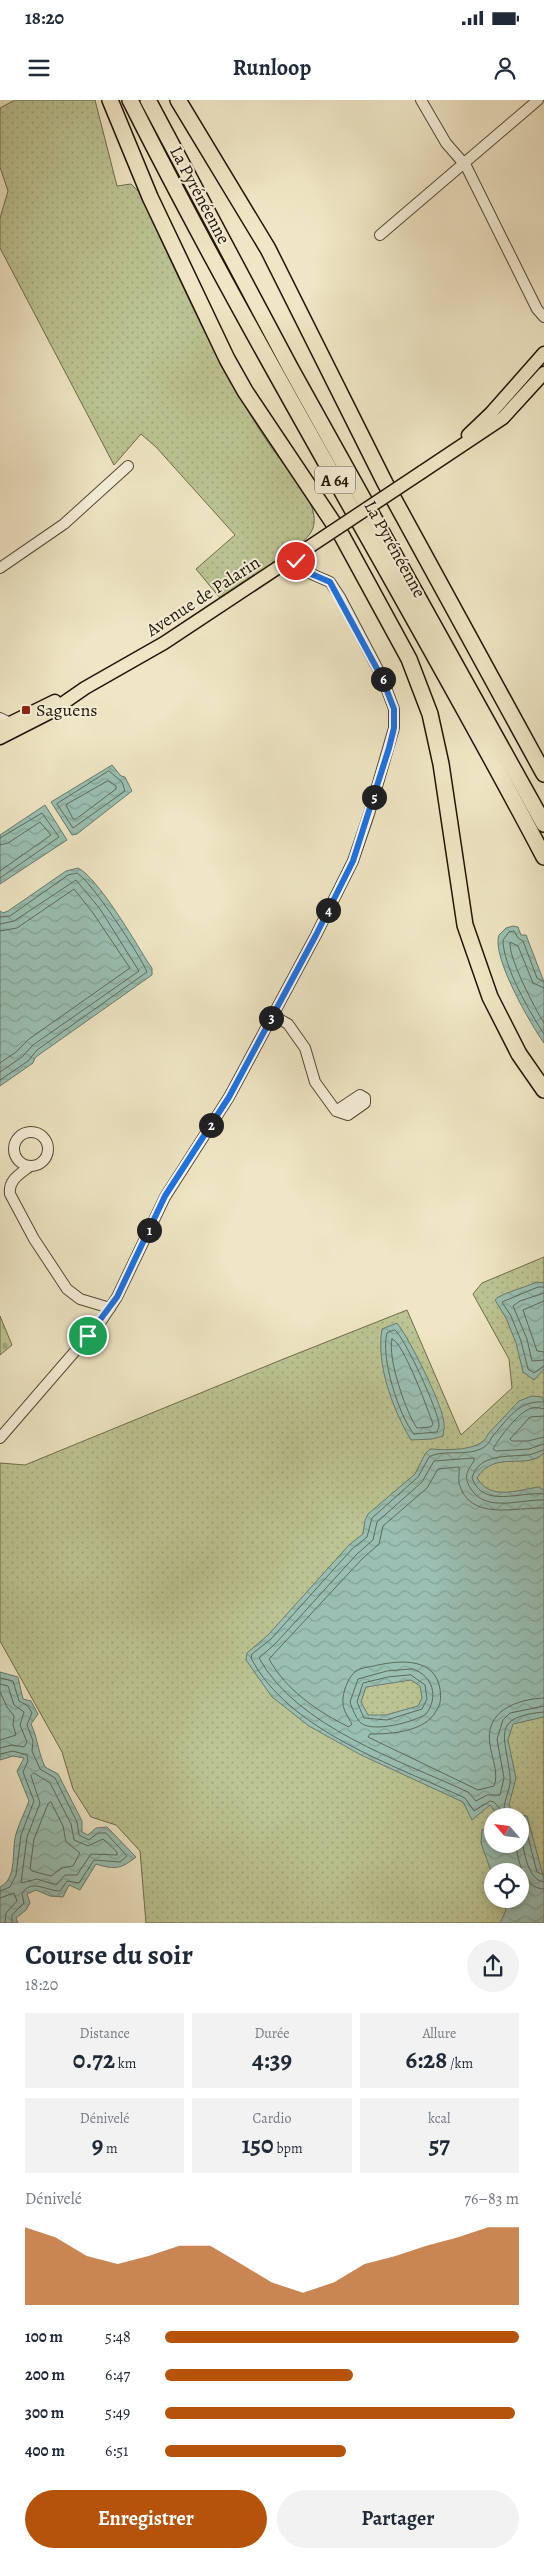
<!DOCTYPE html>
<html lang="fr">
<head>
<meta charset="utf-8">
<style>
  :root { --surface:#fff; --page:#f2f2f3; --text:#1f2937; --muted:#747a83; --accent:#b45309 }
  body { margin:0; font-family:Alegreya,serif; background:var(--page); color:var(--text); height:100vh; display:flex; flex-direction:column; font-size:19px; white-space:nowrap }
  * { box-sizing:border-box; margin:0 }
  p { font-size:16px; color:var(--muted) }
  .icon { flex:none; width:28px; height:28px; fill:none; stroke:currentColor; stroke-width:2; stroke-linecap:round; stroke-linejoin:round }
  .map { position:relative; height:1823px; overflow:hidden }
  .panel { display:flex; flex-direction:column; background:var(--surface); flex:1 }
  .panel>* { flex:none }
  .needle { width:32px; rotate:298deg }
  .buttons { position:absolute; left:484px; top:1708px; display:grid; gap:10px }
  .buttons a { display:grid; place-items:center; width:45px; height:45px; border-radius:50%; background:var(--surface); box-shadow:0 2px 8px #0003; font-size:25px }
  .pin { position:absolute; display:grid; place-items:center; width:42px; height:42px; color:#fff; margin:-21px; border:2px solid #fff; border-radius:50%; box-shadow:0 1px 5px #0007 }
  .km { position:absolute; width:25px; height:25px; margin:-12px; border-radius:50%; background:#222; color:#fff; font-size:14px; line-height:25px; text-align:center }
  .round { display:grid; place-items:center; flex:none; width:52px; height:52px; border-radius:26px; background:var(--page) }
  .headline { display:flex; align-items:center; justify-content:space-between; height:85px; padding:0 25px }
  h1 { font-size:28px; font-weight:700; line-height:38px }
  .metrics { display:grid; grid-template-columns:repeat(3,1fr); gap:8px; height:85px; padding:5px 25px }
  .metrics div { display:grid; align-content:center; border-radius:0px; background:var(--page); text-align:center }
  .metrics b { font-size:25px; font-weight:700 }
  .metrics small { font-size:14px; font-weight:400 }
  .metrics p { font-size:14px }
  .chart { height:140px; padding:10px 25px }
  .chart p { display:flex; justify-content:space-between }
  .chart svg { width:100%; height:90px; margin-top:5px; fill:var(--accent); opacity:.7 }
  .cta { display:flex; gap:10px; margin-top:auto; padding:10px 25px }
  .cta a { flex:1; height:58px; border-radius:30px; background:var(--accent); color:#fff; font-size:20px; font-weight:700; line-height:58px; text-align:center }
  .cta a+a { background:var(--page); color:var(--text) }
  ul { padding:0 25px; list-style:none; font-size:16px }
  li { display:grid; grid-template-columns:80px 60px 1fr; align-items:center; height:38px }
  li i { height:12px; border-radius:6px; background:var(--accent) }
  .status { display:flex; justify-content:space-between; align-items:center; height:35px; padding:0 25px; background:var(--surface); direction:ltr }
  .status svg { height:14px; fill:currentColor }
  header { display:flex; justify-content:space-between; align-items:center; height:65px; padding:0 25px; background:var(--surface); font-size:22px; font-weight:700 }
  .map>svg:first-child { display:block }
  .grass { fill:url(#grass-dots); stroke:#6e6c4c; fill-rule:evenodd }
  .cemetery { fill:url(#cemetery-stones); stroke:#6e6c4c }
  .water { fill:url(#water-waves); stroke:#6a7b6d; fill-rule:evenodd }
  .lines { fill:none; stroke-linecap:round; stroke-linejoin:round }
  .shore { stroke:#5e6a5c; stroke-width:1 }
  .minor-casing { stroke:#544835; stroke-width:12 }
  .major-casing { stroke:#211405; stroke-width:15 }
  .highway-casing { stroke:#211405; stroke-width:18 }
  .minor { stroke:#f5efd9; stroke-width:10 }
  .major { stroke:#efe6c5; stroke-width:12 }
  .highway { stroke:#efe6c5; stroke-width:15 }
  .major-bridge-casing { stroke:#211405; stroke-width:15; stroke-linecap:butt }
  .major-bridge { stroke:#efe6c5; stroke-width:12 }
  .route-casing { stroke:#fff; stroke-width:10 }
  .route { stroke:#1a73e8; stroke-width:6 }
  .poi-dot { fill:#8f2418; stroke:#f5efd9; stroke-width:2 }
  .labels { text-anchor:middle; stroke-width:4; stroke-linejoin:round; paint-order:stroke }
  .shield { fill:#f5efd9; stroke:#615645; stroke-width:1 }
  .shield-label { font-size:16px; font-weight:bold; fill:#211405 }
  .street-label { font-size:18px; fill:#211405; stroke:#f5efd9 }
  .poi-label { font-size:18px; fill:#211405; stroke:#f5efd9; text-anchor:start }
</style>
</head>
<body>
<div class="status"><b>18:20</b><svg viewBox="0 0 49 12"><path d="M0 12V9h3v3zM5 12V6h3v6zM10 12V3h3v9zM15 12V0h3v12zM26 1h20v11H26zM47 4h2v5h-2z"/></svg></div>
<header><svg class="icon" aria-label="menu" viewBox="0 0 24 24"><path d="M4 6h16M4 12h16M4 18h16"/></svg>Runloop<svg class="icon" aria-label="person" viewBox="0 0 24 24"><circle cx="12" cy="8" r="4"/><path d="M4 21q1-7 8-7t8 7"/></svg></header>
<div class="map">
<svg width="544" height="1823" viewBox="0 0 544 1823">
  <defs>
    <pattern id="grass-dots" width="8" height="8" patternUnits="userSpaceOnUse" patternTransform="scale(1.25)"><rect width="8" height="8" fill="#bcc493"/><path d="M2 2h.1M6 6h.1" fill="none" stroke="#a1a87d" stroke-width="1.8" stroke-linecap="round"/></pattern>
    <pattern id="cemetery-stones" width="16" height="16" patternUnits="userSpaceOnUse" patternTransform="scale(1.25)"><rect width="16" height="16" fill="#bcc493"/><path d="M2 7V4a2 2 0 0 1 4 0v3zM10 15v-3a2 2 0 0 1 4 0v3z" fill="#a1a87d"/></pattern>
    <pattern id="water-waves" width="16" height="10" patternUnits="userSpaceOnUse" patternTransform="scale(1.25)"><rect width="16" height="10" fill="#9ac0b3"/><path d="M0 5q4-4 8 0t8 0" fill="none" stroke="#84a498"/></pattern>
  </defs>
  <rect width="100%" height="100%" fill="#efe6c5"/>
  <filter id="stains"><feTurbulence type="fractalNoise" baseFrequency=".004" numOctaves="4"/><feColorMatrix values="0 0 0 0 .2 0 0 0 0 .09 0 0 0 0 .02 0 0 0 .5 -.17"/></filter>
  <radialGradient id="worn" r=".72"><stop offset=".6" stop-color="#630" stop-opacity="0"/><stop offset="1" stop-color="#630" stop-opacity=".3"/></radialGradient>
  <g class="grass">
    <path d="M15,0h80l22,86 14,-2 8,8c40,86 77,173 130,252 13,20 53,59 44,84 -6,20 -73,57 -93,70l-24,-29 39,-34 -79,-88 -15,-13 -27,31 -114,-217v-30l8,-27 -8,-24v-59z"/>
    <path d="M544,1157v666h-398l-6,-72 -24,-26 -25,-8 -18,-28 -11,-37 -62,-111v-178l25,2 256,-105 126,-50 54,125 51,-47 -3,-29 -36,-65 9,-11zM492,1716h28v28h-28zM492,1771h28v28h-28z"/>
  </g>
  <polygon class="cemetery" points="0,1216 12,1245 0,1255"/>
  <g class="water">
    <polygon points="112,665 121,676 125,677 132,691 77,734 72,735 51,702"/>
    <polygon points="45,705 67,740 0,784 0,735"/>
    <path d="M78,768c19,9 57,73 69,93l5,7v7l-112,79 -5,4 -2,5 -33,23v-175l3,2 5,-2 58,-40z"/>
    <path d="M513,826l5,1 3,8h5l18,47v61c-13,-18 -53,-87 -45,-108l7,-7z"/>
    <path d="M536,1182l8,1v86l-10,11 -11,-8 -7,-29 -10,-25 -11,-18c6,-7 30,-12 41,-18z"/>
    <path d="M397,1223c12,15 47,84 47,101 1,4 -1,8 -1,12l-11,3 -21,1c-18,-30 -35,-75 -29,-111z"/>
    <path d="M532,1296l10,1 2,5v51c-17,18 -49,-4 -67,25 14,23 40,12 62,9l5,3v227l-31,7 -5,16 8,38 -7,27 5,9 13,2 17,63v44h-44l6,-13 -4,-11h18v-28h-28v3l-11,-31 1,-13 10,-3v17h28v-28h-22l-8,-11 -18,15 -9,-18 -102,-47 -52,-29 -37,-29 -26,-37 1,-7 21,-18 81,-90 14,-11 2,-14 3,-6 47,-40 10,-20 5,-5c15,1 52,3 58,-15l31,-33zM411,1580l9,6 2,12 -4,8 -32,9h-18l-7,-13 5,-15z"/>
    <path d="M0,1572l18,5 5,22 8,2 7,13 -7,10c7,15 7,28 14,43l13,7 24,47v11l6,3 8,-7 11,-1 29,30c-15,12 -21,13 -40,7l-16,26 -11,-5 -6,12 -13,-1 -14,-6 -9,4 3,9 -4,7 -10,8 2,5h-18v-36c18,-9 11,-36 16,-53 3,-11 9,-22 13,-33l-12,-30 7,-13 -11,-2 -13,4z"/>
  </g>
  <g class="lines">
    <g class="shore">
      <polygon points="109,671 122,682 125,691 73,728 57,704"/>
      <polygon points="108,681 116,686 116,689 76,719 73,719 66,705"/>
      <polyline points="0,738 42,713 59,737 0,778"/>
      <polyline points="0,745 8,743 40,722 51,735 0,771"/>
      <path d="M0,817l10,-1 58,-41 9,-2c15,9 63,82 70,99l-110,78 -9,11 -28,19"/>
      <polyline points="0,824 14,821 76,780 100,809 139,871 33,945 22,957 0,972"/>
      <polyline points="0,831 17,828 74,789 93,813 130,868 29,939 16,952 0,963"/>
      <path d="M544,882l-7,-4 -14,-37 -5,-3 -4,-7 -5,1 -6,8c0,26 27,73 41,94"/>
      <path d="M544,888l-11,-5 -15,-37 -8,-4c-2,15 25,67 34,81"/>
      <polyline points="544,1187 538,1187 502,1202 511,1216 521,1241 528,1269 534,1273 544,1266"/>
      <polyline points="544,1193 520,1201 513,1206 527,1239 532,1261 544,1260"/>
      <polyline points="544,1201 523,1210 537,1251 544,1252"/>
      <path d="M395,1230c10,8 44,82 44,95 0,3 -1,4 -2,7l-23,2c-15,-18 -34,-77 -27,-101z"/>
      <path d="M392,1239c11,2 36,71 41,85l-2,3 -14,1c-11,-15 -30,-71 -25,-89z"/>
      <path d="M544,1302c-26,-2 -36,17 -52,35 -10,25 -47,10 -63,20l-11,20 -46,41 -5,19 -15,12 -81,90 -19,15 -1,4c38,73 143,107 214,140l9,13 16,-10 4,1 7,8h3c0,-12 8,-23 6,-34 -4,-39 -21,-59 34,-64"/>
      <path d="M544,1309c-4,-1 -8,-2 -12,-1 -13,3 -33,30 -39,41l3,2 33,-2 15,-5"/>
      <polyline points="544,1316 530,1317 510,1339 512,1341 528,1341 544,1337"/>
      <path d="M544,1350c-5,1 -10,4 -16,5 -20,2 -49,-2 -56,23 11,31 48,13 72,16"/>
      <path d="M544,1400c-23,-1 -58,13 -73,-11 -8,-12 -4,-18 3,-28v-3l-40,3 -12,21 -45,40 -4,18 -16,14 -81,89 -17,15c38,69 140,102 209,134l8,9 11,-6h13l4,-17 -7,-39 6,-19 7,-7 34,-7"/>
      <path d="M544,1408c-28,-1 -75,14 -85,-25 -1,-6 1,-11 0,-16l-21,2 -11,19 -44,38 -4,18 -17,15 -93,100c17,31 49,53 80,68l3,-3c-4,-7 -9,-14 -9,-21 -1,-10 5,-26 13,-32 6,-4 15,-4 22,-6 24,-5 57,-7 62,24 1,9 1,15 -4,22 -11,21 -45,23 -66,23l-2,3 110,53 16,-4c5,-12 -2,-28 -4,-41 -6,-34 27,-46 54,-47"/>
      <path d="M413,1569c20,7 26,28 13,45 -12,8 -53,19 -65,9 -5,-4 -9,-15 -11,-21l8,-23 29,-8z"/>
      <polygon points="411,1575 425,1585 427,1599 422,1609 387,1620 364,1618 357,1602 363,1583 388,1577"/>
      <path d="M0,1578l13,3 6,20 9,5 4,7 -5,12 6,16 -1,10 8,18 15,9 22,44 2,13 10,5 9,-7h8l21,23 -7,6 -26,-2 -15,23 -12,-2 -7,10c-13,0 -30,-13 -38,3l2,9 -12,12v8"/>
      <polyline points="0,1584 8,1586 14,1605 24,1612 20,1625 27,1642 24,1647 12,1645 0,1648"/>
      <polyline points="0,1592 7,1607 14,1616 13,1625 16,1635 0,1640"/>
      <polyline points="0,1654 13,1651 27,1655 28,1661 23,1672 34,1701 21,1735 16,1775 10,1787 0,1791"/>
      <polygon points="34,1673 50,1683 71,1724 74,1740 88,1746 103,1739 117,1752 117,1755 91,1754 77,1775 65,1775 56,1785 37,1779 21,1783 27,1737 40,1703 31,1676"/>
      <polygon points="51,1702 63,1726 66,1742 80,1753 73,1766 62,1768 51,1776 32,1771 30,1769 34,1739 48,1704"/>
      <polyline points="520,1720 524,1722 537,1772 544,1775"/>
      <path d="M520,1733c4,14 6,47 24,49"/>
      <path d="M515,1744c5,17 6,44 29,45"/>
      <polyline points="0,1798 14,1793 17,1801 6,1813 5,1823"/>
    </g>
    <g class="minor-casing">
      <g id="minor">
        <polyline points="421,0 446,43 466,66 537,209 544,217"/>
        <polyline points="380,135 538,0"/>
        <polyline points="0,468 64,424 128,366"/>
        <polyline points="0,618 10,623"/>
        <polyline points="272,915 288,924 305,948 315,982 336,1011 348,1015 365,1003 365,998 360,995 336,1011"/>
        <circle cx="31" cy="1049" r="17"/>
        <path d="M30,1066c-10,8 -22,14 -20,28l24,45 33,50 13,10 30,9"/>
        <polyline points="0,1338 102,1220 117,1197 165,1097 229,997 316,835 353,761 369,714 394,628 394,609 382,577 340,497 330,482 307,472 293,457"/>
      </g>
    </g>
    <g class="major-casing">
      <g id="major">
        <polyline points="468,335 491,313 544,253"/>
        <polyline points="422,372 503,318 544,273"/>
        <polyline points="0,628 55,601"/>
        <polyline points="0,638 49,613 85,588 164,543 306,449"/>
      </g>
    </g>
    <g class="highway-casing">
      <g id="highway">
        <polyline points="110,0 150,97 227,259 245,291 342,436 409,559 430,614 441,664 465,825 490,897 519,954 544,990"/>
        <path d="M130,0c129,257 280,502 414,757"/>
        <polyline points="148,0 291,269 544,724"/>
        <polyline points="178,0 268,149 385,383 544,674"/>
      </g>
    </g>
    <use href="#minor" class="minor"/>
    <use href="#major" class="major"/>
    <use href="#highway" class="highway"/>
    <g class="major-bridge-casing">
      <polyline id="major-bridge" points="306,449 422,372"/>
    </g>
    <use href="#major-bridge" class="major-bridge"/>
  </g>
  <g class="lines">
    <g class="route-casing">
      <polyline id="route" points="88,1236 117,1197 165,1096 229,997 316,835 353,761 389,648 394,628 394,609 382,578 330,482 307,472 296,461"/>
    </g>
    <use href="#route" class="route"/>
  </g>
  <rect class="poi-dot" x="21" y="605" width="10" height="10" rx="2.5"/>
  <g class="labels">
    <rect class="shield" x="315" y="366.5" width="40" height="27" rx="4"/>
    <g class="shield-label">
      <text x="335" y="386">A 64</text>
    </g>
    <g class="street-label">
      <text transform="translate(200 95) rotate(62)" y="6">La Pyrénéenne</text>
      <text transform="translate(395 449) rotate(61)" y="6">La Pyrénéenne</text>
      <text transform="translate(203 496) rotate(-33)" y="6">Avenue de Palarin</text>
    </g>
    <g class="poi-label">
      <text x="36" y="616">Saguens</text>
    </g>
  </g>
  <rect width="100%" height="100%" filter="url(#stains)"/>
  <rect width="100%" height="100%" fill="url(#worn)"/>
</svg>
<div class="buttons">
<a><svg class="needle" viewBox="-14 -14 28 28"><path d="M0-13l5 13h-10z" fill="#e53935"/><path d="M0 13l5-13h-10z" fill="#747a83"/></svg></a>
<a><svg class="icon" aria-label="locate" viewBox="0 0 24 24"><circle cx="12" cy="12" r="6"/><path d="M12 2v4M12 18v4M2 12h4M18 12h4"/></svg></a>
</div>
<div class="pin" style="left:88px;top:1236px;background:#1e9e55"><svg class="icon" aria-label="arrive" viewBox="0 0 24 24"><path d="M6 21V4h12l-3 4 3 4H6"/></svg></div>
<div class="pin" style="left:296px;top:461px;background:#d93025"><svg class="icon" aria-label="check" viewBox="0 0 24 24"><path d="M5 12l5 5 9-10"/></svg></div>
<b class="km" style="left:149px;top:1130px">1</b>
<b class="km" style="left:211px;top:1025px">2</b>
<b class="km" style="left:271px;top:918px">3</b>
<b class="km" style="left:328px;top:810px">4</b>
<b class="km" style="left:374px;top:697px">5</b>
<b class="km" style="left:383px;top:579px">6</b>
</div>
<section class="panel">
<div class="headline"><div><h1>Course du soir</h1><p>18:20</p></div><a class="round"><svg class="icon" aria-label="share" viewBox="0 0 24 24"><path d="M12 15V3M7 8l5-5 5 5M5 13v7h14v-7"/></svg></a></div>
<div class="metrics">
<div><p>Distance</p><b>0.72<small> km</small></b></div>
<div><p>Durée</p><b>4:39</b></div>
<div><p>Allure</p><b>6:28<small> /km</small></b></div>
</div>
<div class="metrics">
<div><p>Dénivelé</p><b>9<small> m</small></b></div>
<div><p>Cardio</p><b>150<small> bpm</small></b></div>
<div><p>kcal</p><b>57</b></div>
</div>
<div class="chart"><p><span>Dénivelé</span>76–83 m</p>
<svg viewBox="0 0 160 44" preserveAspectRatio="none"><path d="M0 44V6L10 11L20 20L30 24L40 20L50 15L60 15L70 24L80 33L90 38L100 33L110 24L120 20L130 15L140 11L150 6L160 6V44z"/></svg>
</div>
<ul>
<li><b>100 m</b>5:48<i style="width:100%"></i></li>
<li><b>200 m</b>6:47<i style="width:53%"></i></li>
<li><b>300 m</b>5:49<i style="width:99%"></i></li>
<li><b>400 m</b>6:51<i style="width:51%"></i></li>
</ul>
<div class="cta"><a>Enregistrer</a><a>Partager</a></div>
</section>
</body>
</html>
